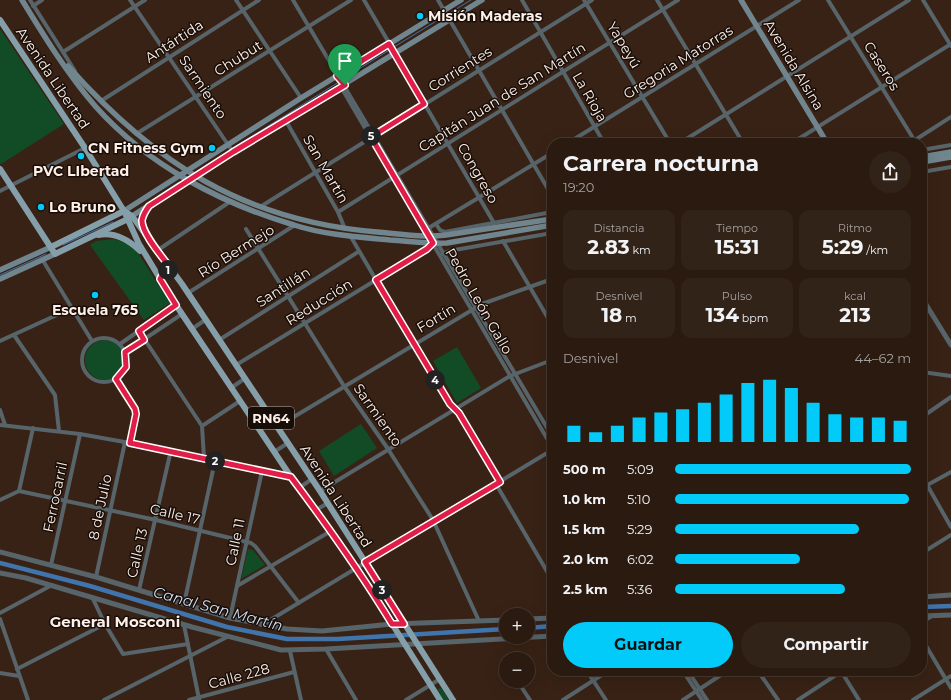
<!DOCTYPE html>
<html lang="es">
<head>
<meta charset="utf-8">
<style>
  :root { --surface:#2a1a10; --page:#322319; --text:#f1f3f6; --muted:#a5a19f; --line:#463830; --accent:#02cbf9 }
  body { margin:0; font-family:Montserrat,sans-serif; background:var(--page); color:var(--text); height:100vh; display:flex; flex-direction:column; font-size:15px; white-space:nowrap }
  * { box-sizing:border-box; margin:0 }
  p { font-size:13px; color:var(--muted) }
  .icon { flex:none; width:22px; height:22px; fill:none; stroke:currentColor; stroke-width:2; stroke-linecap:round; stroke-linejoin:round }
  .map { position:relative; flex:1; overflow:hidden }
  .drawer { position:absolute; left:547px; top:138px; width:380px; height:538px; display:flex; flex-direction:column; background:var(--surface); border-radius:16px; box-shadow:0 4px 16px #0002,0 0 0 1px var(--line) }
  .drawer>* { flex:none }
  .fabs { position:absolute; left:499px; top:608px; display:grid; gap:8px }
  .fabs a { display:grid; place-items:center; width:36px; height:36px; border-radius:50%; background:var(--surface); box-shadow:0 4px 16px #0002,0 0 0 1px var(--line); font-size:20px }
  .pin { position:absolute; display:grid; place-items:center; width:34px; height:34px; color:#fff; margin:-41px -17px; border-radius:50% 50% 50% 0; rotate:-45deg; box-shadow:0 0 4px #0007 }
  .pin .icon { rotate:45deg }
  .km { position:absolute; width:20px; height:20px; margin:-10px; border-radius:50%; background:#222; color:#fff; font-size:11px; line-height:20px; text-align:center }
  .round { display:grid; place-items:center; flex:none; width:42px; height:42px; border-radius:21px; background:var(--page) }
  .overview { display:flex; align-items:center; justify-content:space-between; height:68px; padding:0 16px }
  h1 { font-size:22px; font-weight:700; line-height:30px }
  .metrics { display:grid; grid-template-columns:repeat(3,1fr); gap:6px; height:68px; padding:4px 16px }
  .metrics div { display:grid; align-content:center; border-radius:10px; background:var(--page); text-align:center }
  .metrics b { font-size:20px; font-weight:700 }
  .metrics small { font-size:11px; font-weight:400 }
  .metrics p { font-size:11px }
  .chart { height:112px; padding:8px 16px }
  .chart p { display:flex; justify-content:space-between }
  .chart svg { width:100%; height:72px; margin-top:4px; stroke:var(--accent); stroke-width:6 }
  .primary-button { display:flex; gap:8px; margin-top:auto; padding:8px 16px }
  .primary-button a { flex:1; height:46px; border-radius:24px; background:var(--accent); color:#111; font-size:16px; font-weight:700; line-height:46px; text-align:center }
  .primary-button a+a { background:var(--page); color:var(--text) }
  ul { padding:0 16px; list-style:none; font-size:13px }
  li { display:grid; grid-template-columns:64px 48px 1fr; align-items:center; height:30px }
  li i { height:10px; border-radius:5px; background:var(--accent) }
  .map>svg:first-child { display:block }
  .green { fill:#114c26 }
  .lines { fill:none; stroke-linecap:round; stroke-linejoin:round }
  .stream { stroke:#4074ac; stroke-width:1 }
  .canal { stroke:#4074ac; stroke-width:4.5 }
  .minor { stroke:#576469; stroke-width:4 }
  .tertiary { stroke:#576469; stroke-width:5 }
  .secondary { stroke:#70858e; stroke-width:5.5 }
  .primary { stroke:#849faa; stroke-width:6 }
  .route-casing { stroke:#fff; stroke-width:8 }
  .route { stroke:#e11d48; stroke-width:5 }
  .poi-dot { fill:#02cbf9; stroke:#180e09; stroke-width:1.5 }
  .labels { text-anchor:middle; stroke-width:3; stroke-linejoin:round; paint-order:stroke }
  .shield { fill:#180e09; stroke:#b9aca4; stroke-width:1 }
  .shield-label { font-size:13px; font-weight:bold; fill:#feefe7 }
  .poi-label { font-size:14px; font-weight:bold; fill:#feefe7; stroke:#180e09; text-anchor:start }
  .street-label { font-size:14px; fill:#feefe7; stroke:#180e09 }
  .water-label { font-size:15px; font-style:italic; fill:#d0deee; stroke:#180e09 }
  .neighbourhood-label { font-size:15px; font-weight:bold; fill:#feefe7; stroke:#180e09 }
</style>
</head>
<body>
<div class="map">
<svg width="951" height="700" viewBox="0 0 951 700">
  <rect width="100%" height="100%" fill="#382215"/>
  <g class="green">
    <polygon points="0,29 64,124 1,164 0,163"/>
    <polygon points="114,239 129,244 140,256 170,303 144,320 90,245 96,241"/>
    <circle cx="105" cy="360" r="20"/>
    <polygon points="457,347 481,388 457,403 433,361"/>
    <polygon points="361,424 377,448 334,476 319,451"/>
    <polygon points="248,549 253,550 265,565 241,579"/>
    <polygon points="441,688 449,700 443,700 437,689"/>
  </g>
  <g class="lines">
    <g class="stream">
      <polyline points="448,14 471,0"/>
      <polyline points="394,47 446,15"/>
      <polyline points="341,80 391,49"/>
      <polyline points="233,148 339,82"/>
      <polyline points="196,172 230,150"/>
      <polyline points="158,196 179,182"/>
      <polyline points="63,245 113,222"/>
      <polyline points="0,275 46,254"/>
    </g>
    <g class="canal">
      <polyline points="0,563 90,586 227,627 287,639 338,639 506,629"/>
      <polyline points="922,607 951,606"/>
      <polyline points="528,628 552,626"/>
    </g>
    <g class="minor">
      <polyline points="30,0 75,71"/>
      <polyline points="130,0 233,152"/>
      <polyline points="236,0 301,98"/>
      <polyline points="293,0 552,436"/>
      <polyline points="364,0 494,223"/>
      <polyline points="438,0 552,196"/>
      <polyline points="522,0 604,143"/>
      <polyline points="584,0 670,143"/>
      <polyline points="657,0 743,143"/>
      <polyline points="828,0 916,143"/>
      <polyline points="923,0 951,46"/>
      <polyline points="33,6 42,0"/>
      <polyline points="63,52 145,0"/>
      <polyline points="342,84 341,87 552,447"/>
      <polyline points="101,101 259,0"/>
      <polyline points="286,121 338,212 345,229"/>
      <polyline points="136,134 351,0"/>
      <polyline points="915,140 951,117"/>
      <polyline points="568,143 799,0"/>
      <polyline points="680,143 909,0"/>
      <polyline points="792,143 951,44"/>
      <polyline points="922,150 951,145"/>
      <polyline points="922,172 951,167"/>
      <polyline points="0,191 85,148"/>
      <polyline points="260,207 592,0"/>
      <polyline points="338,212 678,0"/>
      <polyline points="436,224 440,230 445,232 552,212"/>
      <polyline points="246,229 344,386 388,449 433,520 479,621"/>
      <polyline points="427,229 552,153"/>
      <polyline points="351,237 414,345 450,404 459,413 499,482"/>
      <polyline points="503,241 552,325"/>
      <polyline points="158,250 231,201"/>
      <polyline points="442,254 449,251 552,233"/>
      <polyline points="42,259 92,341"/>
      <polyline points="188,293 295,225"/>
      <polyline points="192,329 205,320"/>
      <polyline points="139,331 202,426 204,458"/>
      <polyline points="14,335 55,395 59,431"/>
      <circle cx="104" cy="360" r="22"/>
      <polyline points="219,340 358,252"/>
      <polyline points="0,341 72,308"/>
      <polyline points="120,344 176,305"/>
      <polyline points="125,352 182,314"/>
      <polyline points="236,365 427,249 433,243"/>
      <polyline points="922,372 951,376"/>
      <polyline points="116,379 135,409 136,414 130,443"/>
      <polyline points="231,388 244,379"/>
      <polyline points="0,410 5,425"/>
      <polyline points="922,417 951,397"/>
      <polyline points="0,425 80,434 130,443 291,477"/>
      <polyline points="202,426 240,401"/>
      <polyline points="277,427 482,304 552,279"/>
      <polyline points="274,452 288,443"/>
      <polyline points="922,476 951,527"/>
      <polyline points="496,484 552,580"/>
      <polyline points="299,488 312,479"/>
      <polyline points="922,488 951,472"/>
      <polyline points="19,491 156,520 251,543 255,546 299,603"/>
      <polyline points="19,491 33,428"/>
      <polyline points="320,491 510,376 552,360"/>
      <polyline points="0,500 19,491"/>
      <polyline points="316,510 328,503"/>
      <polyline points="922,553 951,535"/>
      <polyline points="51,565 80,434"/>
      <polyline points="96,577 125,442"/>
      <polyline points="237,586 331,531"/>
      <polyline points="139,590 171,450"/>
      <polyline points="92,597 105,624 123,654 188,644"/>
      <polyline points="184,604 215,461"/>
      <polyline points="0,613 52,585"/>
      <polyline points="230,618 262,471"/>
      <polyline points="0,619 28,700"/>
      <polyline points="922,622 932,616"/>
      <polyline points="184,625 199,699"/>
      <polyline points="262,625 552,450"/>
      <polyline points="922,639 951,688"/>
      <polyline points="326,649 356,700"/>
      <polyline points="290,651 301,700"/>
      <polyline points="17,669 105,624"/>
      <polyline points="587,671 606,700"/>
      <polyline points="683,671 702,700"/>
      <polyline points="688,671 707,700"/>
      <polyline points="758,671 778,700"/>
      <polyline points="841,671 859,700"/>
      <polyline points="0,673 19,676"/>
      <polyline points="518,682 530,700"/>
      <polyline points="104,700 227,637"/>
      <polyline points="189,700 294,672"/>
      <polyline points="406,700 440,679"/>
      <polyline points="563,700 608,671"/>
      <polyline points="683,700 727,671"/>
      <polyline points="798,700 842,671"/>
      <polyline points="913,700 951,676"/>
    </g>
    <g class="tertiary">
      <polyline points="922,298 951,345"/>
      <polyline points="0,552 96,577 230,618 287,629 322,631 392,624 506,620"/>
      <polyline points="0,573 26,578 192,627 281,650 326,649 552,636"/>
      <polyline points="922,597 951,595"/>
      <polyline points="922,616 951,615"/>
      <polyline points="528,619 552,618"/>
    </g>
    <g class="secondary">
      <path d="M22,0c22,36 46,75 74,107 52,58 124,96 198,118 31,10 64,12 96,15 19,1 38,4 57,3l105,-18"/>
      <polyline points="741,0 827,143"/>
      <path d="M68,66c87,98 177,155 309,166 23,2 46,6 69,3l106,-16"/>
      <polyline points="922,157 951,152"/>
      <polyline points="922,162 951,157"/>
      <polyline points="124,211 301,98 461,0"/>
      <polyline points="132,216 233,152 482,0"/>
      <polyline points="0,270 51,247"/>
      <polyline points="0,279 55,254"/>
    </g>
    <g class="primary">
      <polyline points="0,20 85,148 124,211 139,244 176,305 291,477 331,531 372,592 440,700"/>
      <polyline points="0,169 55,254 130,218"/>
      <polyline points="124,211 132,216 182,284 320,491 453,700"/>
      <polyline points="145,230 142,221 149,206"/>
      <path d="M98,235c16,-3 31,5 42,16"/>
      <polyline points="51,247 124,211"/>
      <polyline points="160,279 164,271 172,270"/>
    </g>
  </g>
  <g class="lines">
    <g class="route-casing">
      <path id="route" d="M389,44l35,60 -53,33 62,106 -6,6 -51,31 74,124 9,9 41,69 -135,80 39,62h-12c-31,-51 -65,-99 -101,-147l-161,-34 6,-29 -1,-5 -19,-30 10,-12 -1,-15 19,-12 -5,-9 37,-26 -16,-26 4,-8 8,-1c-8,-11 -31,-37 -30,-50 1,-5 4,-10 7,-14l84,-54 112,-67 -8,-9z"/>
    </g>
    <use href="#route" class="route"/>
  </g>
  <g class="poi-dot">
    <circle cx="420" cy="16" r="4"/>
    <circle cx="212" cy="148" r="4"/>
    <circle cx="81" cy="156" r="4"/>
    <circle cx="41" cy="207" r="4"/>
    <circle cx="95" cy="295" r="4"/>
  </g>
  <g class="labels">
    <rect class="shield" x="248" y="407" width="46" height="22" rx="3"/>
    <g class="shield-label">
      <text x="271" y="423">RN64</text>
    </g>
    <g class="poi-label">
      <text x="428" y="21">Misión Maderas</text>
      <text x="204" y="153" text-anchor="end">CN Fitness Gym</text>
      <text x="81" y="176" text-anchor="middle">PVC LIbertad</text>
      <text x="49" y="212">Lo Bruno</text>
      <text x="95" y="315" text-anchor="middle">Escuela 765</text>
    </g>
    <g class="street-label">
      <text transform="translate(174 41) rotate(-33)" y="5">Antártida</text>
      <text transform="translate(624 45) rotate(59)" y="5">Yapeyú</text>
      <text transform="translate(238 58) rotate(-32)" y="5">Chubut</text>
      <text transform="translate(678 62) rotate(-32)" y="5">Gregoria Matorras</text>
      <text transform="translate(794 65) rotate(59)" y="5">Avenida Alsina</text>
      <text transform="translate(882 66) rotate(58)" y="5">Caseros</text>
      <text transform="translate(460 69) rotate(-32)" y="5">Corrientes</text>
      <text transform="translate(53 78) rotate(56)" y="5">Avenida Libertad</text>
      <text transform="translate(203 87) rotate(56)" y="5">Sarmiento</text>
      <text transform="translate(502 97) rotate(-32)" y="5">Capitán Juan de San Martín</text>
      <text transform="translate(590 97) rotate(60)" y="5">La Rioja</text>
      <text transform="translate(326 169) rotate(60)" y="5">San Martín</text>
      <text transform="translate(478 173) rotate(60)" y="5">Congreso</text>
      <text transform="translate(236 251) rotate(-32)" y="5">Río Bermejo</text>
      <text transform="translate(283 287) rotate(-33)" y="5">Santillán</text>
      <text transform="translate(479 301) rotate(60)" y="5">Pedro León Gallo</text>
      <text transform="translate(319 302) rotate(-32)" y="5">Reducción</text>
      <text transform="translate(436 318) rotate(-31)" y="5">Fortín</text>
      <text transform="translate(378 415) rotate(55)" y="5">Sarmiento</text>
      <text transform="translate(336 496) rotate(57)" y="5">Avenida Libertad</text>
      <text transform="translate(55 497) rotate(-78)" y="5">Ferrocarril</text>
      <text transform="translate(100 507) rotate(-78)" y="5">8 de Julio</text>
      <text transform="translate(175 514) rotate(13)" y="5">Calle 17</text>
      <text transform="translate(235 542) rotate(-78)" y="5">Calle 11</text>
      <text transform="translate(137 553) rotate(-77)" y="5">Calle 13</text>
      <text transform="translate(239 676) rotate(-15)" y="5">Calle 228</text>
    </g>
    <g class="water-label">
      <text transform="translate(218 609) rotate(15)" y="5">Canal San Martín</text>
    </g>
    <g class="neighbourhood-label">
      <text x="115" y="627">General Mosconi</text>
    </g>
  </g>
</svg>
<div class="fabs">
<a>+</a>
<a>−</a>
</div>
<div class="pin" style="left:345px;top:85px;background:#1e9e55"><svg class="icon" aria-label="arrive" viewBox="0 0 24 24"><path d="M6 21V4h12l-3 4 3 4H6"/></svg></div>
<b class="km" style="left:168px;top:270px">1</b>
<b class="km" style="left:215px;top:461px">2</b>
<b class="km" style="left:382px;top:590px">3</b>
<b class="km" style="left:435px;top:380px">4</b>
<b class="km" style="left:371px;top:136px">5</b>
<section class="drawer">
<div class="overview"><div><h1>Carrera nocturna</h1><p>19:20</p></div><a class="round"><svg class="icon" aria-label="share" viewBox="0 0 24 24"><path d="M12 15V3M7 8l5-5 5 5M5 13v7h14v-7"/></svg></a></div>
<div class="metrics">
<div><p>Distancia</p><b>2.83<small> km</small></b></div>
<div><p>Tiempo</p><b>15:31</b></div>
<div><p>Ritmo</p><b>5:29<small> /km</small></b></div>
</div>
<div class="metrics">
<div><p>Desnivel</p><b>18<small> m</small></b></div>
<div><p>Pulso</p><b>134<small> bpm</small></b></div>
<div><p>kcal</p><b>213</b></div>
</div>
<div class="chart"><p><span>Desnivel</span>44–62 m</p>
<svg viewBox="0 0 160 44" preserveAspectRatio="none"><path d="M5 44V34M15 44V38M25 44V34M35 44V29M45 44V26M55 44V24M65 44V20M75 44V15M85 44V8M95 44V6M105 44V11M115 44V20M125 44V27M135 44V29M145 44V29M155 44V31"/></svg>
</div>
<ul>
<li><b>500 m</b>5:09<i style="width:100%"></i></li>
<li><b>1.0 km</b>5:10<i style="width:99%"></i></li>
<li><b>1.5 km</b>5:29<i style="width:78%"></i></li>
<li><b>2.0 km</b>6:02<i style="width:53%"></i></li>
<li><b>2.5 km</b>5:36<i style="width:72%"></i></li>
</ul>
<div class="primary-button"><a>Guardar</a><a>Compartir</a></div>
</section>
</div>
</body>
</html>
